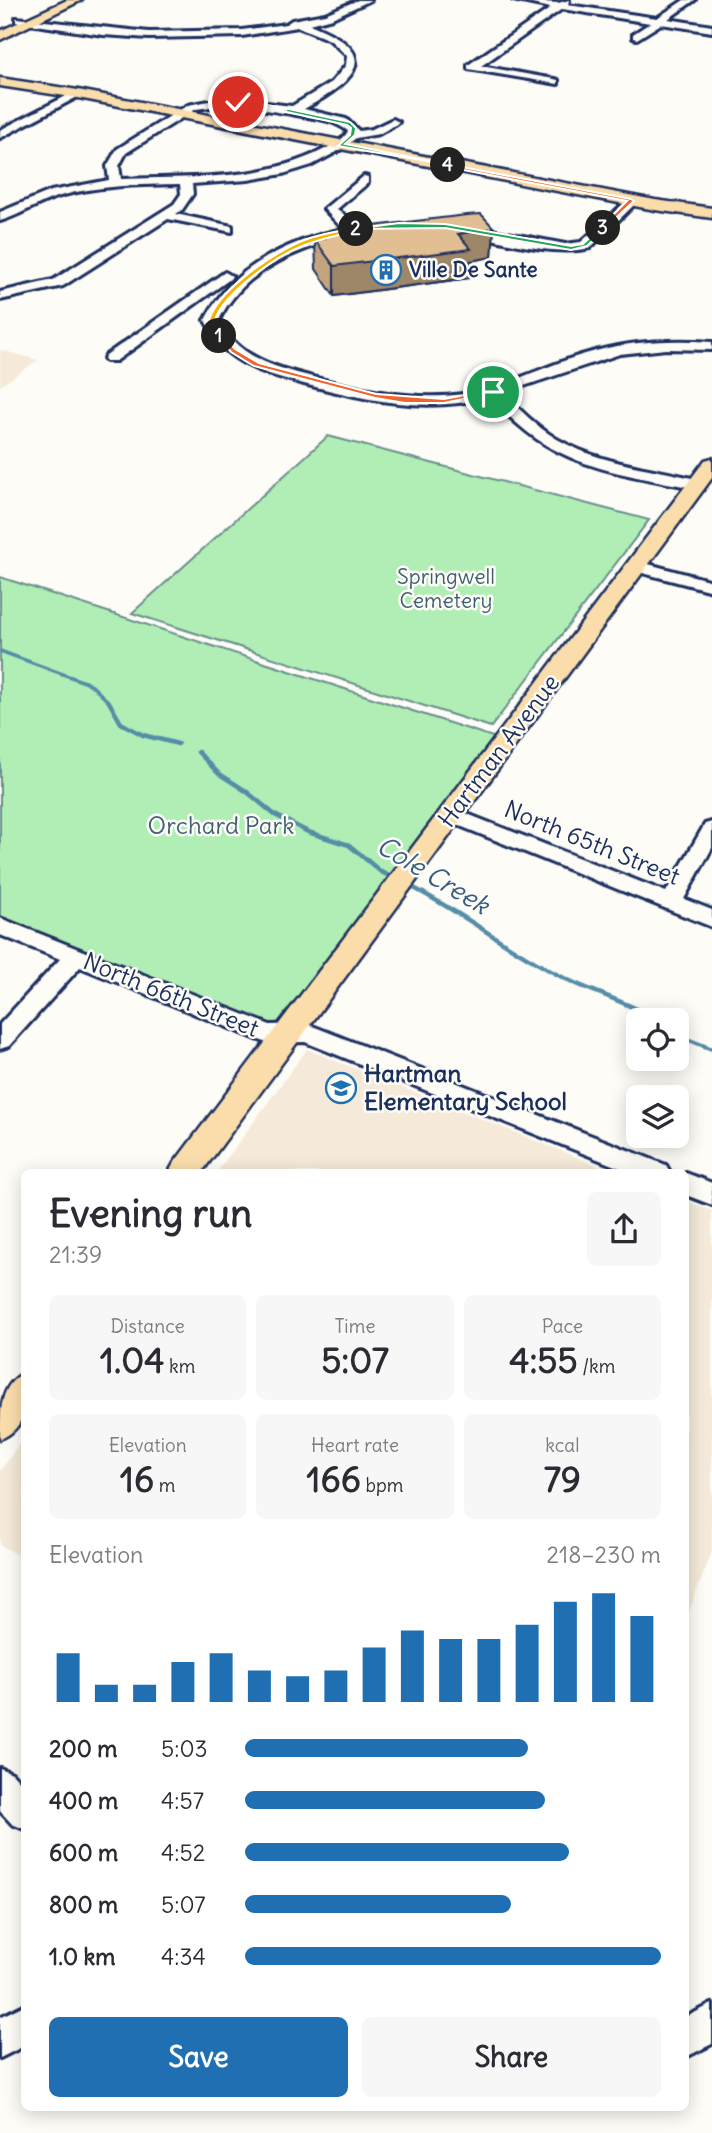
<!DOCTYPE html>
<html lang="en">
<head>
<meta charset="utf-8">
<style>
  :root { --surface:#fff; --page:#f7f7f7; --text:#2b2b33; --muted:#7c7c81; --accent:#1f6fb2 }
  body { margin:0; font-family:Delius,sans-serif; background:var(--page); color:var(--text); height:100vh; display:flex; flex-direction:column; font-size:26px; white-space:nowrap }
  * { box-sizing:border-box; margin:0 }
  p { font-size:23px; color:var(--muted) }
  .icon { flex:none; width:38px; height:38px; fill:none; stroke:currentColor; stroke-width:2; stroke-linecap:round; stroke-linejoin:round }
  .map { position:relative; flex:1; overflow:hidden }
  .drawer { position:absolute; left:21px; top:1169px; width:668px; height:942px; display:flex; flex-direction:column; background:var(--surface); border-radius:10px; box-shadow:0 4px 18px #0003 }
  .drawer>* { flex:none }
  .buttons { position:absolute; left:626px; top:1008px; display:grid; gap:14px }
  .buttons a { display:grid; place-items:center; width:63px; height:63px; border-radius:10px; background:var(--surface); box-shadow:0 4px 18px #0003; font-size:35px }
  .pin { position:absolute; display:grid; place-items:center; width:60px; height:60px; color:#fff; margin:-30px; border:4px solid #fff; border-radius:50%; box-shadow:0 2px 7px #0007 }
  .km { position:absolute; width:35px; height:35px; margin:-18px; border-radius:50%; background:#222; color:#fff; font-size:19px; line-height:35px; text-align:center }
  .round { display:grid; place-items:center; flex:none; width:74px; height:74px; border-radius:10px; background:var(--page) }
  .head { display:flex; align-items:center; justify-content:space-between; height:119px; padding:0 28px }
  h1 { font-size:38px; font-weight:800; line-height:52px }
  .metrics { display:grid; grid-template-columns:repeat(3,1fr); gap:10px; height:119px; padding:7px 28px }
  .metrics div { display:grid; align-content:center; border-radius:10px; background:var(--page); text-align:center }
  .metrics b { font-size:35px; font-weight:800 }
  .metrics small { font-size:19px; font-weight:400 }
  .metrics p { font-size:19px }
  .chart { height:196px; padding:14px 28px }
  .chart p { display:flex; justify-content:space-between }
  .chart svg { width:100%; height:126px; margin-top:7px; stroke:var(--accent); stroke-width:6 }
  .primary-button { display:flex; gap:14px; margin-top:auto; padding:14px 28px }
  .primary-button a { flex:1; height:80px; border-radius:10px; background:var(--accent); color:#fff; font-size:28px; font-weight:800; line-height:80px; text-align:center }
  .primary-button a+a { background:var(--page); color:var(--text) }
  ul { padding:0 28px; list-style:none; font-size:23px }
  li { display:grid; grid-template-columns:112px 84px 1fr; align-items:center; height:52px }
  li i { height:18px; border-radius:9px; background:var(--accent) }
  .map>svg:first-child { display:block }
  .built { fill:#f5ead9 }
  .green { fill:#b1eeb5; stroke:#668e8a; stroke-width:2 }
  .lines { fill:none; stroke-linecap:round; stroke-linejoin:round }
  .stream-far1 { stroke:#558da7; stroke-width:3.5 }
  .stream { stroke:#558da7; stroke-width:4.5 }
  .minor-casing { stroke:#1b2f5e; stroke-width:6 }
  .major-casing { stroke:#1b2f5e; stroke-width:5 }
  .minor { fill:#fdfcf7; fill-rule:evenodd }
  .major { fill:#faddab; fill-rule:evenodd }
  .wall { fill:#c2a47e; stroke:#1b2f5e; stroke-width:2 }
  .shaded-wall { fill:#9e8667; stroke:#1b2f5e; stroke-width:2 }
  .building { fill:#e1bf93; stroke:#1b2f5e; stroke-width:2 }
  .split-1 { fill:#f0652b; stroke:#fff; stroke-width:2 }
  .split-2 { fill:#f5b400; stroke:#fff; stroke-width:2 }
  .split-3 { fill:#22a559; stroke:#fff; stroke-width:2 }
  .split-4 { fill:#f0652b; stroke:#fff; stroke-width:2 }
  .split-5 { fill:#22a559; stroke:#fff; stroke-width:2 }
  .split-6 { fill:#f5b400; stroke:#fff; stroke-width:2 }
  .labels { text-anchor:middle; stroke-width:5; stroke-linejoin:round; paint-order:stroke }
  .far-poi-label { font-size:21px; font-weight:bold; fill:#1b2f5e; stroke:#fdfcf7; text-anchor:start }
  .far-park-label { font-size:21px; fill:#405f74; stroke:#fdfcf7 }
  .street-label { font-size:24px; fill:#1b2f5e; stroke:#fdfcf7 }
  .park-label { font-size:24px; fill:#405f74; stroke:#fdfcf7 }
  .poi-label { font-size:24px; font-weight:bold; fill:#1b2f5e; stroke:#fdfcf7; text-anchor:start }
  .water-label { font-size:26px; font-style:italic; fill:#385e83; stroke:#fdfcf7 }
</style>
</head>
<body>
<div class="map">
<svg width="712" height="2133" viewBox="0 0 712 2133">
  <rect width="100%" height="100%" fill="#fdfcf7"/>
  <filter id="ink" filterUnits="userSpaceOnUse"><feTurbulence type="fractalNoise" baseFrequency=".0143" numOctaves="2"/><feDisplacementMap in="SourceGraphic" scale="14" xChannelSelector="R" yChannelSelector="G"/><feConvolveMatrix kernelMatrix="1 2 1 2 8 2 1 2 1" color-interpolation-filters="sRGB"/></filter>
  <g filter="url(#ink)">
    <g class="built">
      <polygon points="0,350 38,360 0,386"/>
      <polygon points="307,1049 319,1054 614,1172 217,1172"/>
      <polygon points="686,1201 712,1211 712,1552 686,1619"/>
      <polygon points="24,1437 24,1558 0,1545 0,1471"/>
    </g>
    <g class="green">
      <polygon points="328,436 649,520 491,727 132,613"/>
      <polygon points="0,577 499,739 280,1025 271,1026 0,919"/>
    </g>
    <g class="lines">
      <polyline class="stream-far1" points="0,651 90,684 110,703"/>
      <g class="stream">
        <polyline points="109,702 121,723 143,735 178,744"/>
        <polyline points="198,752 218,773 246,791 275,815 308,832 349,845 381,872 396,879"/>
        <path d="M408,885c54,27 101,65 154,92 31,16 65,24 94,43"/>
        <polyline points="677,1035 712,1049"/>
      </g>
      <g class="minor-casing">
        <g id="minor">
          <path d="M358,0h13l-39,18 -23,6c73,28 52,54 -5,85l42,10 13,12 13,-2 21,-10 6,3 -2,2 -18,10 -23,4 -16,12 -28,15 -29,9 -35,6 -56,4 1,10 -11,16 -6,4 56,12v6l-64,-13 -105,67 -63,14v-8l53,-12 121,-76 7,-10 -1,-10c-40,1 -81,1 -120,12 -21,6 -39,19 -60,25v-9l51,-21 58,-11 -2,-14 10,-17 71,-44 37,-7 67,8 40,-24 14,-17 1,-9 -17,-16 -32,-13 -56,9 -93,2 -46,-3 -87,-13v-4l133,14 93,-2 44,-6 6,-4 33,-6zM225,105c23,1 45,6 66,9 19,4 40,4 57,17 -5,10 -16,14 -25,19 -63,32 -134,26 -202,29l-2,-13 7,-13 70,-44z"/>
          <polygon points="513,0 558,3 569,0 568,5 657,18 684,0 695,0 668,19 712,26 712,32 661,24 637,39 633,38 633,34 650,23 562,9 481,66 554,79 558,80 558,84 468,69 468,65 551,8"/>
          <polygon points="74,92 83,94 0,138 0,130"/>
          <path d="M364,176l4,1v6l-31,26 22,18v6c-54,13 -115,34 -140,87 17,35 51,46 86,55 52,13 105,27 158,19 43,-7 81,-28 122,-40 42,-13 84,-15 127,-12v8l-46,-1 -46,5 -117,39c17,17 34,34 54,46 45,26 98,29 147,42l2,3 -2,3 -6,2c-52,-11 -110,-17 -155,-46 -20,-12 -37,-30 -54,-46 -63,17 -123,3 -185,-13 -25,-7 -53,-13 -74,-30 -12,-9 -19,-21 -25,-34 25,-52 83,-79 138,-91l-19,-20z"/>
          <path d="M631,197l4,1v6l-45,44c-41,9 -89,-8 -130,-16l-6,-4 6,-4 105,20 16,-2z"/>
          <polygon points="225,272 232,276 230,279 116,361 106,361 104,358 106,355"/>
          <polygon points="637,561 712,581 712,591 631,570 628,566 631,562"/>
          <polygon points="452,808 666,892 705,824 712,822 712,848 684,899 712,910 712,927 445,820 442,815 445,810"/>
          <polygon points="0,918 270,1025 307,1024 315,1027 666,1165 670,1172 630,1172 305,1042 268,1043 259,1040 80,967 9,1046 0,1049 0,1024 60,959 0,935"/>
          <polygon points="686,1173 712,1183 712,1205 686,1195"/>
          <polygon points="0,1768 12,1773 24,1786 24,1829 12,1824 0,1811"/>
          <polygon points="712,2004 712,2044 686,2057 686,2017"/>
          <polygon points="24,2005 24,2046 0,2058 0,2017"/>
        </g>
      </g>
      <g class="major-casing">
        <g id="major">
          <polygon points="67,0 82,0 0,40 0,31"/>
          <polygon points="0,78 78,90 655,200 712,208 712,218 655,210 78,98 0,86"/>
          <polygon points="712,458 712,478 202,1172 169,1172 174,1163 705,460"/>
          <path d="M24,1373c2,26 5,55 -24,66 0,-28 0,-55 24,-66z"/>
        </g>
      </g>
      <use href="#minor" class="minor"/>
      <use href="#major" class="major"/>
    </g>
    <polygon class="wall" points="494,228 492,257 470,261 469,278 334,296 316,269 315,240 321,239 321,232"/>
    <polygon class="shaded-wall" points="494,228 492,257 470,261 469,278 334,296 334,266 458,234"/>
    <polygon class="building" points="481,214 494,228 458,234 471,249 334,266 315,240 325,238 321,232 467,215"/>
  </g>
  <polygon class="split-1" points="217,335 222,335 235,349 259,363 376,394 444,399 493,390 497,392 444,403 405,403 375,398 254,366 231,352"/>
  <path class="split-2" d="M356,228l2,3c-20,4 -39,8 -58,16 -25,10 -77,47 -85,73l8,16 -6,2 -8,-18c9,-29 57,-61 84,-75 19,-10 42,-13 63,-17z"/>
  <polygon class="split-3" points="399,223 445,224 571,246 583,244 601,227 606,228 587,246 571,250 445,228 353,229"/>
  <polygon class="split-4" points="446,164 631,199 634,201 603,230 601,227 627,201 448,167"/>
  <polygon class="split-5" points="284,108 350,122 356,128 355,135 345,144 451,165 338,146 350,135 351,128 347,125 282,111"/>
  <polygon class="split-6" points="238,100 284,108 287,110 236,103"/>
  <defs>
    <g id="building-ring" transform="scale(1.575)"><circle r="9.5" fill="#fdfcf7" stroke="#1f6fb2" stroke-width="1.5"/><path d="M-4-6H4V6H1V3H-1V6H-4ZM-2.5-4.3h1.7v1.8h-1.7ZM.8-4.3h1.7v1.8H.8ZM-2.5-1h1.7V.8h-1.7ZM.8-1h1.7V.8H.8Z" fill="#1f6fb2"/></g>
    <g id="school-ring" transform="scale(1.575)"><circle r="9.5" fill="#fdfcf7" stroke="#1f6fb2" stroke-width="1.5"/><path d="M0-5L7-2L0 1L-7-2ZM-4 1L0 2.5L4 1V4Q0 6-4 4Z" fill="#1f6fb2"/></g>
  </defs>
  <g fill-rule="evenodd">
    <use href="#building-ring" x="386" y="270"/>
    <use href="#school-ring" x="341" y="1088"/>
  </g>
  <g class="labels">
    <g class="far-poi-label">
      <text x="409" y="277">Ville De Sante</text>
    </g>
    <g class="far-park-label">
      <text x="446" y="584">Springwell<tspan x="446" dy="24">Cemetery</tspan></text>
    </g>
    <g class="street-label">
      <text transform="translate(499 751) rotate(-53)" y="8">Hartman Avenue</text>
      <text transform="translate(592 843) rotate(22)" y="8">North 65th Street</text>
      <text transform="translate(171 995) rotate(22)" y="8">North 66th Street</text>
    </g>
    <g class="park-label">
      <text x="221" y="834">Orchard Park</text>
    </g>
    <g class="poi-label">
      <text x="364" y="1082">Hartman<tspan x="364" dy="28">Elementary School</tspan></text>
    </g>
    <g class="water-label">
      <text transform="translate(433 875) rotate(31)" y="9">Cole Creek</text>
    </g>
  </g>
</svg>
<div class="buttons">
<a><svg class="icon" aria-label="locate" viewBox="0 0 24 24"><circle cx="12" cy="12" r="6"/><path d="M12 2v4M12 18v4M2 12h4M18 12h4"/></svg></a>
<a><svg class="icon" aria-label="layers" viewBox="0 0 24 24"><path d="M12 4l9 5-9 5-9-5zM3 14l9 5 9-5"/></svg></a>
</div>
<div class="pin" style="left:493px;top:392px;background:#1e9e55"><svg class="icon" aria-label="arrive" viewBox="0 0 24 24"><path d="M6 21V4h12l-3 4 3 4H6"/></svg></div>
<div class="pin" style="left:238px;top:102px;background:#d93025"><svg class="icon" aria-label="check" viewBox="0 0 24 24"><path d="M5 12l5 5 9-10"/></svg></div>
<b class="km" style="left:219px;top:336px">1</b>
<b class="km" style="left:356px;top:229px">2</b>
<b class="km" style="left:603px;top:228px">3</b>
<b class="km" style="left:448px;top:165px">4</b>
<section class="drawer">
<div class="head"><div><h1>Evening run</h1><p>21:39</p></div><a class="round"><svg class="icon" aria-label="share" viewBox="0 0 24 24"><path d="M12 15V3M7 8l5-5 5 5M5 13v7h14v-7"/></svg></a></div>
<div class="metrics">
<div><p>Distance</p><b>1.04<small> km</small></b></div>
<div><p>Time</p><b>5:07</b></div>
<div><p>Pace</p><b>4:55<small> /km</small></b></div>
</div>
<div class="metrics">
<div><p>Elevation</p><b>16<small> m</small></b></div>
<div><p>Heart rate</p><b>166<small> bpm</small></b></div>
<div><p>kcal</p><b>79</b></div>
</div>
<div class="chart"><p><span>Elevation</span>218–230 m</p>
<svg viewBox="0 0 160 44" preserveAspectRatio="none"><path d="M5 44V27M15 44V38M25 44V38M35 44V30M45 44V27M55 44V33M65 44V35M75 44V33M85 44V25M95 44V19M105 44V22M115 44V22M125 44V17M135 44V9M145 44V6M155 44V14"/></svg>
</div>
<ul>
<li><b>200 m</b>5:03<i style="width:68%"></i></li>
<li><b>400 m</b>4:57<i style="width:72%"></i></li>
<li><b>600 m</b>4:52<i style="width:78%"></i></li>
<li><b>800 m</b>5:07<i style="width:64%"></i></li>
<li><b>1.0 km</b>4:34<i style="width:100%"></i></li>
</ul>
<div class="primary-button"><a>Save</a><a>Share</a></div>
</section>
</div>
</body>
</html>
